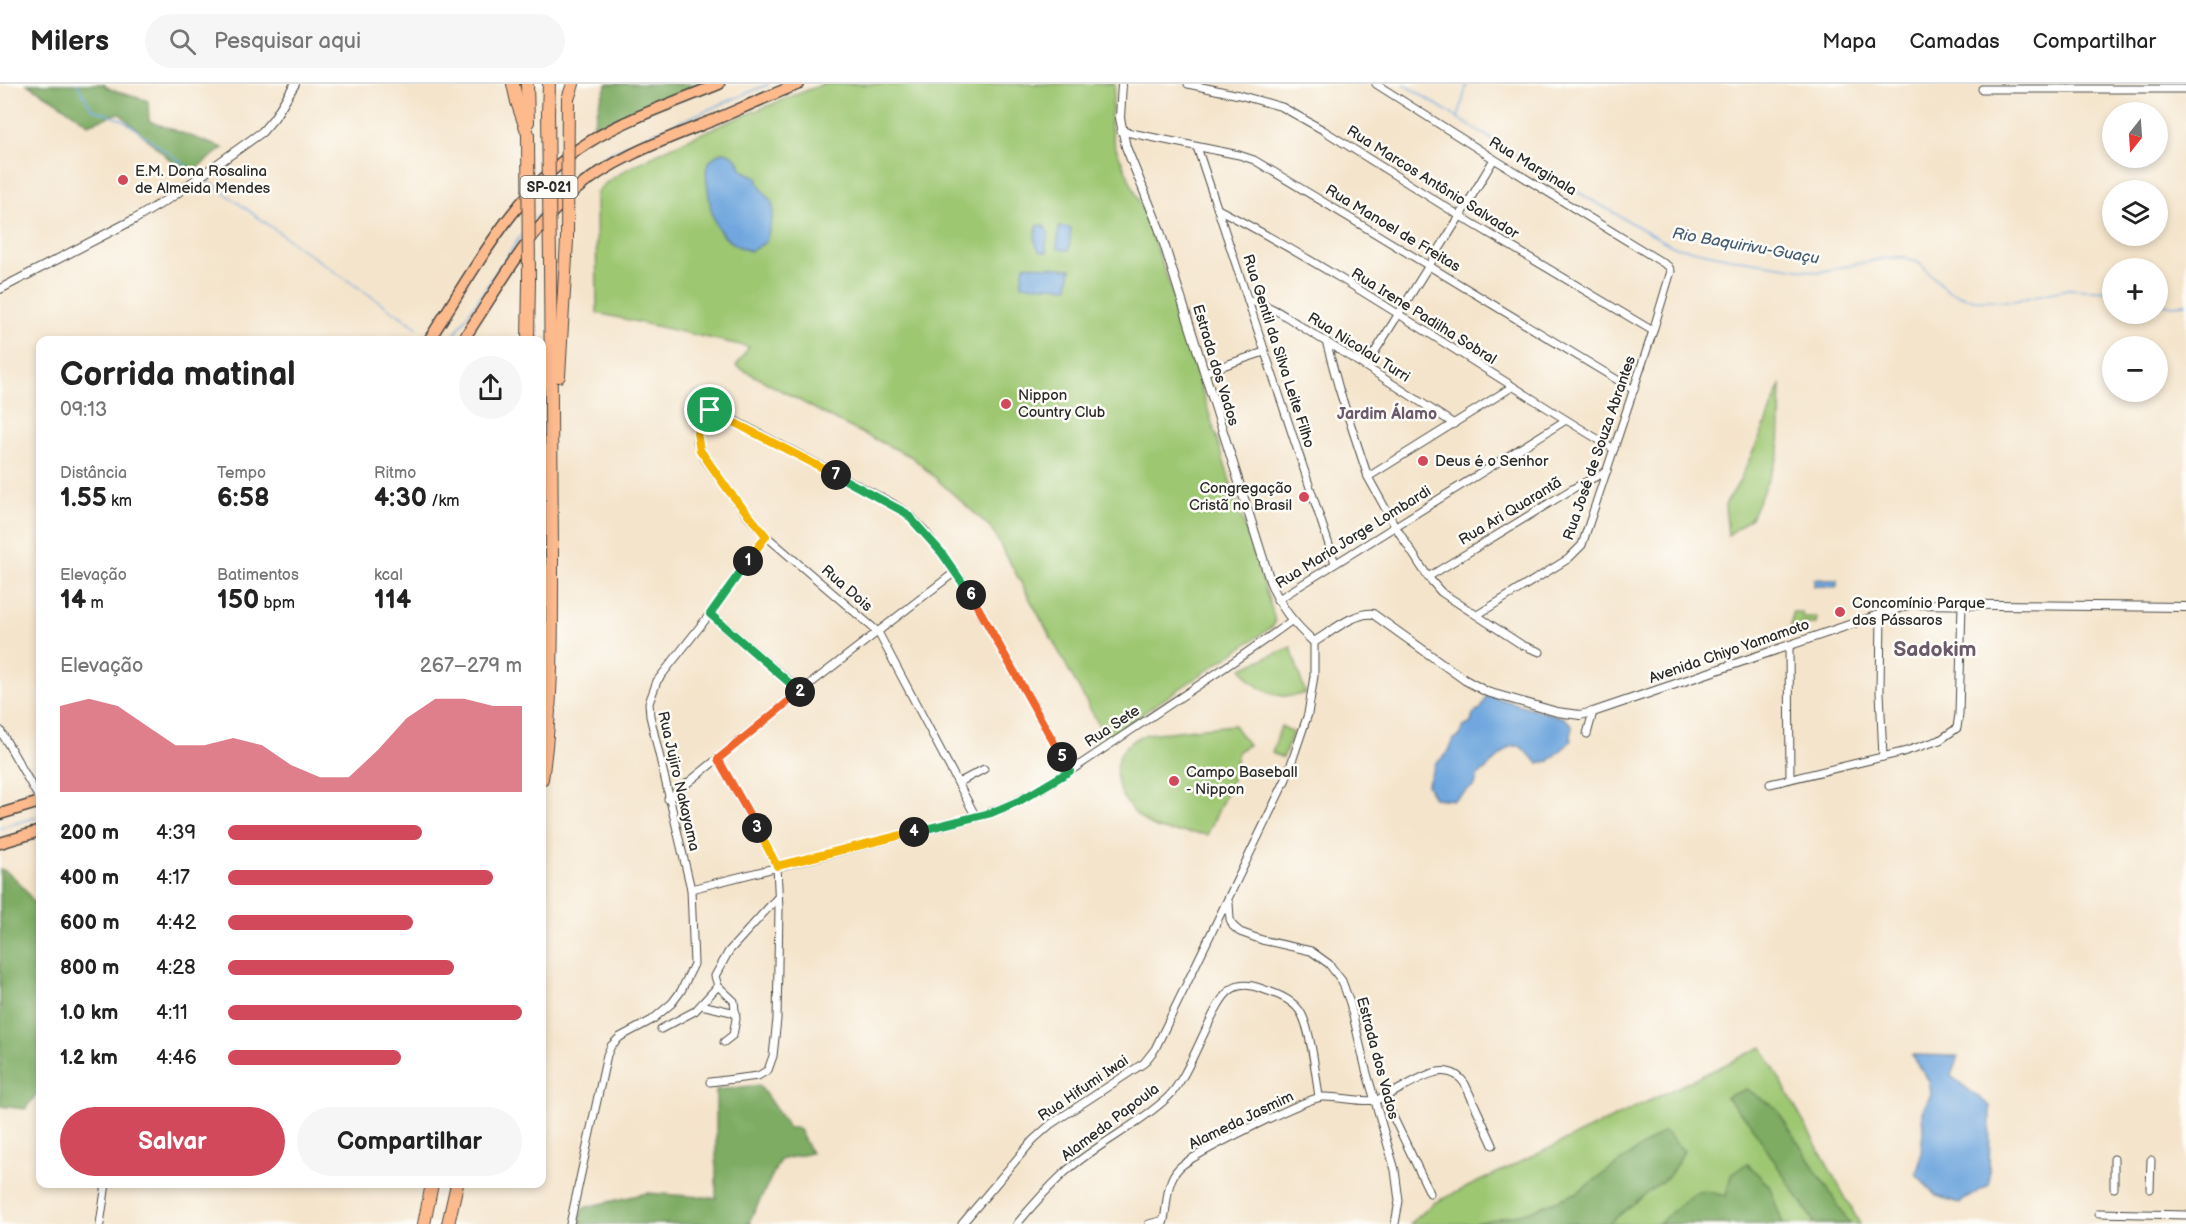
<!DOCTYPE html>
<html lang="pt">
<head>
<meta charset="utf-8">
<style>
  :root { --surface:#fff; --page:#f6f6f6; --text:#222; --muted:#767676; --line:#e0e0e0; --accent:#d1495b }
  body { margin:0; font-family:"Balsamiq Sans",sans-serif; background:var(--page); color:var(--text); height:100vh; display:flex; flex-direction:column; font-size:22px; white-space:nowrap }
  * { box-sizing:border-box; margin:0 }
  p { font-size:20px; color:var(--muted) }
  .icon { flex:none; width:33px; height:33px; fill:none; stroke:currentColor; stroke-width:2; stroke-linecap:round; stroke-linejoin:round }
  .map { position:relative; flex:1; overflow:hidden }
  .sheet { position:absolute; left:36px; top:252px; width:510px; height:852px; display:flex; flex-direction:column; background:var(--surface); border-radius:12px; box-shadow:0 3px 9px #0003 }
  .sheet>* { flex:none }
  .needle { width:39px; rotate:197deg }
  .buttons { position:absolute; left:2102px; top:18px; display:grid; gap:12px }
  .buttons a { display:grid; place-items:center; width:66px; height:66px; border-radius:50%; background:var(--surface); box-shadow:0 3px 9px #0003; font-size:30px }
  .pin { position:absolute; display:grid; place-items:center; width:51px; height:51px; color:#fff; margin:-26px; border:3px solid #fff; border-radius:50%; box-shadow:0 2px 6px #0007 }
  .km { position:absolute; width:30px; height:30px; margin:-15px; border-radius:50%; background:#222; color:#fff; font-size:16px; line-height:30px; text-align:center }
  .round { display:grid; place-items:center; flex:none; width:63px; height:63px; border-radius:32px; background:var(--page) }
  .summary { display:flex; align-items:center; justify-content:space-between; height:102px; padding:0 24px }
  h1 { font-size:33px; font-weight:600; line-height:45px }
  .figures { display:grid; grid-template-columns:repeat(3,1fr); gap:9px; height:102px; padding:6px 24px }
  .figures div { display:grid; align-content:center }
  .figures b { font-size:26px; font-weight:600 }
  .figures small { font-size:16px; font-weight:400 }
  .figures p { font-size:16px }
  .chart { height:168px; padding:12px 24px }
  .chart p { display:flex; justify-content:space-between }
  .chart svg { width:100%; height:108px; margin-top:6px; fill:var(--accent); opacity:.7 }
  .button { display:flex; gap:12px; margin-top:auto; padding:12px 24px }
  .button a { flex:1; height:69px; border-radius:36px; background:var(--accent); color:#fff; font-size:24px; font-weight:600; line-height:69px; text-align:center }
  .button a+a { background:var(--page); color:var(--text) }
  ul { padding:0 24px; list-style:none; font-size:20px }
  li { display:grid; grid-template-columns:96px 72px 1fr; align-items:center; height:45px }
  li i { height:15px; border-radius:8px; background:var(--accent) }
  header { display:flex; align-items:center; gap:36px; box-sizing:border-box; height:84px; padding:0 30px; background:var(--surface); border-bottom:2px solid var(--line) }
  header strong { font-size:28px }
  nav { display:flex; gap:33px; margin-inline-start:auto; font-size:21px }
  .search { width:420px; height:54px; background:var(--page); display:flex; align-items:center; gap:15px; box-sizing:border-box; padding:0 21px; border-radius:33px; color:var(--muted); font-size:22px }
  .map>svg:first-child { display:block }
  .green { fill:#9ec772; stroke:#64794e; stroke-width:1.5 }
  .forest { fill:#7eac64; stroke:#546c48; stroke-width:1.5 }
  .water { fill:#71a7de; stroke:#4e6984; stroke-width:1.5 }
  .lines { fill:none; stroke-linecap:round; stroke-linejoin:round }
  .stream { stroke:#71a7de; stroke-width:1.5 }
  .minor-casing { stroke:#494743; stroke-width:9 }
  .tertiary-casing { stroke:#494743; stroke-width:10 }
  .primary-casing { stroke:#494743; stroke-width:13 }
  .motorway-casing { stroke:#494743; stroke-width:14 }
  .minor { stroke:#fff; stroke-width:7 }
  .tertiary { stroke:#fff; stroke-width:8 }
  .primary { stroke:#fcba8d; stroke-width:10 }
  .motorway { stroke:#fcba8d; stroke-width:12 }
  .motorway-bridge-casing { stroke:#494743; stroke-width:14; stroke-linecap:butt }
  .motorway-bridge { stroke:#fcba8d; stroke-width:12 }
  .split-1-casing { stroke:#fff; stroke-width:12 }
  .split-2-casing { stroke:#fff; stroke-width:12 }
  .split-3-casing { stroke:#fff; stroke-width:12 }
  .split-4-casing { stroke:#fff; stroke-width:12 }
  .split-5-casing { stroke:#fff; stroke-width:12 }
  .split-6-casing { stroke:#fff; stroke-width:12 }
  .split-7-casing { stroke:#fff; stroke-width:12 }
  .split-8-casing { stroke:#fff; stroke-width:12 }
  .split-1 { stroke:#f5b400; stroke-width:8 }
  .split-2 { stroke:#22a559; stroke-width:8 }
  .split-3 { stroke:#f0652b; stroke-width:8 }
  .split-4 { stroke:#f5b400; stroke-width:8 }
  .split-5 { stroke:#22a559; stroke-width:8 }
  .split-6 { stroke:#f0652b; stroke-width:8 }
  .split-7 { stroke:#22a559; stroke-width:8 }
  .split-8 { stroke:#f5b400; stroke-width:8 }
  .poi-dot { fill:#d1495b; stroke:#fdfcf7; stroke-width:2 }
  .labels { text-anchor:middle; stroke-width:5; stroke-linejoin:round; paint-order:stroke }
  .shield { fill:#fdfcf7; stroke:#6a6a68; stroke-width:1.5 }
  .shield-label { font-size:14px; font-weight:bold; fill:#2b2b2b }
  .street-label { font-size:15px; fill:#2b2b2b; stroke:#fdfcf7 }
  .poi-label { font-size:15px; fill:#2b2b2b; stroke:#fdfcf7; text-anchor:start }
  .water-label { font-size:16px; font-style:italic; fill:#475d73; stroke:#fdfcf7 }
  .neighbourhood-label { font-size:16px; font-weight:bold; fill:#6a5a6b; stroke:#fdfcf7 }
  .district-label { font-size:21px; font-weight:bold; fill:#6a5a6b; stroke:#fdfcf7 }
</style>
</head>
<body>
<header>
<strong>Milers</strong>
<div class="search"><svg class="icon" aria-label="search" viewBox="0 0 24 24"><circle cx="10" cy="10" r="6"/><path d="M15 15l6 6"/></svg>Pesquisar aqui</div>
<nav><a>Mapa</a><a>Camadas</a><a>Compartilhar</a></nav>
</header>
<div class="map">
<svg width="2186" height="1140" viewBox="0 0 2186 1140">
  <rect width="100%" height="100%" fill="#fdfcf7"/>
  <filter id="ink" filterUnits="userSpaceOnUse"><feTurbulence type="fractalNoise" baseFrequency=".0167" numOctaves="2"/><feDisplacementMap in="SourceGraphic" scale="12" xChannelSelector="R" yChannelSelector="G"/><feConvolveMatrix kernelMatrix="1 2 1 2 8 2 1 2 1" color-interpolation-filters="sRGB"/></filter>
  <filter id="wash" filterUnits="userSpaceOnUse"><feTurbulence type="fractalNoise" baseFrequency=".008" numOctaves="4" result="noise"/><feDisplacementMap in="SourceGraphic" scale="24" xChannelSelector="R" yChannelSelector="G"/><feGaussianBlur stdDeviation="1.35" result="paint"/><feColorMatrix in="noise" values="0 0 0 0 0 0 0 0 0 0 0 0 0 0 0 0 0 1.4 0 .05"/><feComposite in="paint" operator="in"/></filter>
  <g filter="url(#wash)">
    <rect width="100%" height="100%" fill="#f4e4cb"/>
    <g class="green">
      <path d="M823,0h292l-5,40 5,22 27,62 26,72 65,211 40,122 2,10 -3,4 -166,111 -115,-210 -79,-71 -73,-35 -103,-56 13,-19 -152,-34 -1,-119c11,-28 190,-95 227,-110z"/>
      <polygon points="1781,299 1779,371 1751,434 1728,451 1725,421 1738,400 1763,346"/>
      <polygon points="1792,528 1802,528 1802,533 1817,533 1816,540 1802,540 1801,545 1791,545"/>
      <path d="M1291,563l14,46c-23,9 -52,-2 -63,-25z"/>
      <path d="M1234,641l14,20 -10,6 -7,32 -24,52c-18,-5 -36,0 -53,-8 -34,-16 -57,-69 -15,-90 8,-5 22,-4 31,-5 22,-3 43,-5 64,-7z"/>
      <polygon points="1281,642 1293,648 1283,674 1272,669"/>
      <polygon points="1762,963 1860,1140 1410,1140 1434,1119"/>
    </g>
    <g class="forest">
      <path d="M27,0h76c7,8 32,12 45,17l1,20 74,27 -36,27 -68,-62 -31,11 -34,-24z"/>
      <polygon points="607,0 701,0 617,37 592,45 600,17"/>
      <path d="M0,785c14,3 36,33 40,47v174l-15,19 -25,-3z"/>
      <polygon points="759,1001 789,1044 798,1044 811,1069 780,1076 749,1138 751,1140 579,1140 583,1124 647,1109 716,1114 716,1006"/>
      <polygon points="1746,1005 1776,1024 1850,1140 1815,1140 1749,1038 1726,1013"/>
      <polygon points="1664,1047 1684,1067 1670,1091 1608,1140 1472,1140 1528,1128 1576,1109"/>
      <polygon points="1747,1079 1769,1102 1783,1140 1658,1140 1694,1109 1705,1107 1726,1112 1731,1091"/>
    </g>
    <g class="water">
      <path d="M723,68c9,1 17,8 18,17l16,9c1,10 10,16 15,25 4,10 -4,28 -6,39l-15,9c-30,-8 -39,-27 -42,-55 -2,-19 -10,-34 14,-44z"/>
      <path d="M1040,141l4,1 5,8 -3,10 1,8h-6c-8,-8 -6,-16 -4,-26z"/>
      <polygon points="1059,143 1071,144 1069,166 1057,165"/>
      <polygon points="1024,181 1071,185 1068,203 1021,201"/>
      <polygon points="1814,495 1837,496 1837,503 1814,502"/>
      <polygon points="1487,611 1564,634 1572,641 1571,657 1549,677 1538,679 1520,662 1511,662 1477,693 1475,701 1453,716 1434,714 1427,701 1436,679 1445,672 1454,655 1460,652 1462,644 1471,639 1473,630 1481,625"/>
      <polygon points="1912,971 1958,972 1951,992 1990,1022 1989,1101 1959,1119 1936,1112 1916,1090 1920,1078 1923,1047 1922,1028 1931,1010 1929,997"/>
    </g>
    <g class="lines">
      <g class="stream">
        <polyline points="77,0 92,25 123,36 199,91"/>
        <polyline points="1404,0 1553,94 1672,162 1740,176 1819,188 1885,174 1903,173 1919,179 1949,208 1974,216 2013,217 2068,205 2112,207"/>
        <polyline points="1458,34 1467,0"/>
        <polyline points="205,95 303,166 418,244"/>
        <polyline points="573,96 603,73 637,56 769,0"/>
        <polyline points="556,113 563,106"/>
        <polyline points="535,135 544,125"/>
        <polyline points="2157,218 2167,221 2186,220"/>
        <polyline points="451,256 522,150"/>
        <polyline points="0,744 40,732"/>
      </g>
    </g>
  </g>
  <g filter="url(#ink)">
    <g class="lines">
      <g class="minor-casing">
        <g id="minor">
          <polyline points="1188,0 1239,11 1282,23 1323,46 1460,132 1653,247"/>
          <polyline points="1376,0 1494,75 1668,182 1671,187 1653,247 1582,461 1568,475 1477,531"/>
          <polyline points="1982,5 2186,5"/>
          <polyline points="1121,47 1239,71 1254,76 1634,306"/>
          <polyline points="1197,63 1335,479"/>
          <path d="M1218,125c136,71 264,161 396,240"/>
          <path d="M1248,217c23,2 45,21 65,33 48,29 94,59 141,90"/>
          <polyline points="1326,257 1339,305 1368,393 1395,442 1428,493 1441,508 1522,561 1540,568"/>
          <polyline points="1366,282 1460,132 1494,75"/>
          <polyline points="1205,288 1264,268"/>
          <polyline points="1368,393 1512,303"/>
          <polyline points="1428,493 1574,404 1607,387"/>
          <polyline points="1277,516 1566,336"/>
          <polyline points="1881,529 1880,608 1883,673"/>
          <polyline points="710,530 801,607"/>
          <polyline points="1789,561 1790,695"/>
          <polyline points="0,646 40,716"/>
          <polyline points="1587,650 1593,628"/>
          <polyline points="958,699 984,685"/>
          <polyline points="1770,700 1903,668 1940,656 1957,644 1959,630 1962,520"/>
          <polyline points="668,715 801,607 955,488"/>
          <polyline points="976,733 878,548 766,452 747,431 704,374 697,357 697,349 706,327 710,325 722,330 892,419 907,429 924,446 965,501 1070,687"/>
          <path d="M691,805l285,-72c54,-16 102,-51 148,-82 56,-38 113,-74 167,-114"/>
          <polyline points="1229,819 1230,835 1233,842 1240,848 1262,856 1311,867 1329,880 1342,897 1350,919 1366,986 1395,1086 1399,1117 1395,1140"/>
          <polyline points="701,921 736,929"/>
          <polyline points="661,945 695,927 718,902"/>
          <polyline points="724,958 733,951 736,935 734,917 718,902 715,892 729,867 778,813"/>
          <polyline points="710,998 758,992 768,986 773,972 777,935 779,825 777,782 718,675"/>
          <polyline points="1383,1012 1430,1109"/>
          <polyline points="2114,1104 2114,1075"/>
          <polyline points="2150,1105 2151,1076"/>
          <polyline points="2099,1129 2186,1131"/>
          <polyline points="100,1140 106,1100"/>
          <polyline points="570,1140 607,971 611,962 620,953 652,936 672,919 681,907 694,880 691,805 650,632 649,619 657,597 710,530 766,452"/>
          <polyline points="962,1140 1033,1056 1051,1040 1144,979 1155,965 1286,695 1308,630 1314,592 1314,558"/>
          <path d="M1017,1140c15,-18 30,-35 47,-51 31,-28 72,-46 103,-75 25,-23 45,-98 65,-109 13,-8 27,-1 39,3 11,4 24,10 30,21 10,17 15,63 18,84"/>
          <polyline points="1149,1140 1164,1136"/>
          <path d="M1163,1140c5,-18 2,-42 16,-56 12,-13 126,-69 143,-71 16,-1 39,6 54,3 27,-7 67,-49 89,-16l28,61"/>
        </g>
      </g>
      <g class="tertiary-casing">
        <g id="tertiary">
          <path d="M1122,0l-2,34 6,29 33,81 111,353c10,26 24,43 44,61 15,-9 42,-31 59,-28l92,66 22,12 70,20 23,3 13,-3 318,-108 275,3"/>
          <polyline points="0,205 135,135 173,112 262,48 274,34 295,0"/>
        </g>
      </g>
      <g class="primary-casing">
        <g id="primary">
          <path d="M429,256c46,-71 86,-151 160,-198 40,-25 87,-40 130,-58"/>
          <path d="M463,256c34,-50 63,-106 109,-147 40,-35 94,-54 142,-73 28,-12 56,-25 85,-36"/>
          <polyline points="0,730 40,718"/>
          <polyline points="0,759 40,747"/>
        </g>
      </g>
      <g class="motorway-casing">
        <g id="motorway">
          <polyline points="513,0 517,18 528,50"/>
          <polyline points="527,0 528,38"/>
          <polyline points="568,15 573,0"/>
          <polyline points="548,29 549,0"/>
          <polyline points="528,256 529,197"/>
          <polyline points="559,292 567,156"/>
          <path d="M542,695c11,-75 10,-151 10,-227 0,-97 -1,-194 -2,-290"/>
          <polyline points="424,1140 432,1100"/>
          <polyline points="448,1140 457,1100"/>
        </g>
      </g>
      <use href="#minor" class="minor"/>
      <use href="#tertiary" class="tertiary"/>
      <use href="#primary" class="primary"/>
      <use href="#motorway" class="motorway"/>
      <g class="motorway-bridge-casing">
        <g id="motorway-bridge">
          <polyline points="548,29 550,178"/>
          <polyline points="528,50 529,197"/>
          <polyline points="567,156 568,15"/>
        </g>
      </g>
      <use href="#motorway-bridge" class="motorway-bridge"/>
    </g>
  </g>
  <g class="lines" filter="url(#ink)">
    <g class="split-1-casing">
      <polyline id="split-1" points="710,326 703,331 697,349 700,366 728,406 766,452 748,477"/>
    </g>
    <g class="split-2-casing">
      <polyline id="split-2" points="748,477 710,530 800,608"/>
    </g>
    <g class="split-3-casing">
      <polyline id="split-3" points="757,744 718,675 800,608"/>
    </g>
    <g class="split-4-casing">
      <polyline id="split-4" points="757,744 777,782 914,748"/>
    </g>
    <g class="split-5-casing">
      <polyline id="split-5" points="914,748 991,729 1021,716 1070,687 1062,673"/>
    </g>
    <g class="split-6-casing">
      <polyline id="split-6" points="971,511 1062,673"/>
    </g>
    <g class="split-7-casing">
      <polyline id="split-7" points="836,391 906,429 941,468 971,511"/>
    </g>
    <g class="split-8-casing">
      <polyline id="split-8" points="710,326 836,391"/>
    </g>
    <use href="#split-1" class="split-1"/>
    <use href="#split-2" class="split-2"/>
    <use href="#split-3" class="split-3"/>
    <use href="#split-4" class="split-4"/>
    <use href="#split-5" class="split-5"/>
    <use href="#split-6" class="split-6"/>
    <use href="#split-7" class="split-7"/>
    <use href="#split-8" class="split-8"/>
  </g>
  <g class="poi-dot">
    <circle cx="123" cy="96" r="6"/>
    <circle cx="1006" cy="320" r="6"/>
    <circle cx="1423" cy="377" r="6"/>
    <circle cx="1304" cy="413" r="6"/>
    <circle cx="1840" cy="528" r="6"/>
    <circle cx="1174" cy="697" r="6"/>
  </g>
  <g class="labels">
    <rect class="shield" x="520.5" y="92" width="57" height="22" rx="4.5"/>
    <g class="shield-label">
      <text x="549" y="108">SP-021</text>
    </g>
    <g class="street-label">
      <text transform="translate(1533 82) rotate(31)" y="5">Rua Marginala</text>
      <text transform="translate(1433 98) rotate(32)" y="5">Rua Marcos Antônio Salvador</text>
      <text transform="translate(1393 144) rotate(31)" y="5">Rua Manoel de Freitas</text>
      <text transform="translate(1424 232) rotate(32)" y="5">Rua Irene Padilha Sobral</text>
      <text transform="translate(1359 263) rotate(32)" y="5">Rua Nicolau Turri</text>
      <text transform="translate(1279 267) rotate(72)" y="5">Rua Gentil da Silva Leite Filho</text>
      <text transform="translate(1216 281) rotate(73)" y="5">Estrada dos Vados</text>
      <text transform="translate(1599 364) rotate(-71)" y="5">Rua José de Souza Abrantes</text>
      <text transform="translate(1510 427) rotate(-31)" y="5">Rua Ari Quarantã</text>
      <text transform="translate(1353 453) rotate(-32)" y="5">Rua Maria Jorge Lombardi</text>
      <text transform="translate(847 504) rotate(41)" y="5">Rua Dois</text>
      <text transform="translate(1729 567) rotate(-19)" y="5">Avenida Chiyo Yamamoto</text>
      <text transform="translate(1112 642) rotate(-34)" y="5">Rua Sete</text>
      <text transform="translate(679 697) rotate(77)" y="5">Rua Jujiro Nakayama</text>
      <text transform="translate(1378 974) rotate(75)" y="5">Estrada dos Vados</text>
      <text transform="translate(1083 1004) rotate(-34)" y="5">Rua Hifumi Iwai</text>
      <text transform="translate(1241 1036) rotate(-26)" y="5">Alameda Jasmim</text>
      <text transform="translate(1110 1038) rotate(-37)" y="5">Alameda Papoula</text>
    </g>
    <g class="poi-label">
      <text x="135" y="92">E.M. Dona Rosalina<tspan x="135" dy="17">de Almeida Mendes</tspan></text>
      <text x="1018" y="316">Nippon<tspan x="1018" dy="17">Country Club</tspan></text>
      <text x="1435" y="382">Deus é o Senhor</text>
      <text x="1292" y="409" text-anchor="end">Congregação<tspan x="1292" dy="17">Cristã no Brasil</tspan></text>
      <text x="1852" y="524">Concomínio Parque<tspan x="1852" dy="17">dos Pássaros</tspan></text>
      <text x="1186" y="693">Campo Baseball<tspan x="1186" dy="17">- Nippon</tspan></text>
    </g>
    <g class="water-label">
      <text transform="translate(1746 161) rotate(10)" y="6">Rio Baquirivu-Guaçu</text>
    </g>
    <g class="neighbourhood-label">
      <text x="1387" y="335">Jardim Álamo</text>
    </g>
    <g class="district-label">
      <text x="1935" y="572">Sadokim</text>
    </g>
  </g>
</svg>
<div class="buttons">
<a><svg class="needle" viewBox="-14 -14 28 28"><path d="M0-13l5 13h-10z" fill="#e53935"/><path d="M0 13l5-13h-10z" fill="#767676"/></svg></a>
<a><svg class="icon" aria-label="layers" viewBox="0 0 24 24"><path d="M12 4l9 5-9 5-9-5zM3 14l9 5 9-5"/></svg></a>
<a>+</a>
<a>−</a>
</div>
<div class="pin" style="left:710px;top:326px;background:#1e9e55"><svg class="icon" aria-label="arrive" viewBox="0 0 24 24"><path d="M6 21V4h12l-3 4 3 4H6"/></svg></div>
<b class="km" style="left:748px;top:477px">1</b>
<b class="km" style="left:800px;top:608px">2</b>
<b class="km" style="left:757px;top:744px">3</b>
<b class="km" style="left:914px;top:748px">4</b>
<b class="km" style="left:1062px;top:673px">5</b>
<b class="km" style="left:971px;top:511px">6</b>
<b class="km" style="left:836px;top:391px">7</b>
<section class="sheet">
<div class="summary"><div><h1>Corrida matinal</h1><p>09:13</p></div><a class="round"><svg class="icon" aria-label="share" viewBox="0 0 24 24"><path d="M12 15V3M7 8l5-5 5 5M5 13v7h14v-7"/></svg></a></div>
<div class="figures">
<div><p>Distância</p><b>1.55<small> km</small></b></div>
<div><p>Tempo</p><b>6:58</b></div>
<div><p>Ritmo</p><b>4:30<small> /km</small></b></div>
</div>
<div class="figures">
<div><p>Elevação</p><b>14<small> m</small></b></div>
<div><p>Batimentos</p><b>150<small> bpm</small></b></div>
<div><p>kcal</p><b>114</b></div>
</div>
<div class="chart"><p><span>Elevação</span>267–279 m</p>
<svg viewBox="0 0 160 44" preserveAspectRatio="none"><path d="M0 44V9L10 6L20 9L30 17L40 25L50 25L60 22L70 25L80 33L90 38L100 38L110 27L120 14L130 6L140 6L150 9L160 9V44z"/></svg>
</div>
<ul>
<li><b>200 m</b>4:39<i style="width:66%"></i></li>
<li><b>400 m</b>4:17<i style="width:90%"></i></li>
<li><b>600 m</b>4:42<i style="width:63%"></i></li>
<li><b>800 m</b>4:28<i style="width:77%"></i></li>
<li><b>1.0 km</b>4:11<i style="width:100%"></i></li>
<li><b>1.2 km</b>4:46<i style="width:59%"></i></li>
</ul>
<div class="button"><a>Salvar</a><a>Compartilhar</a></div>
</section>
</div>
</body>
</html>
